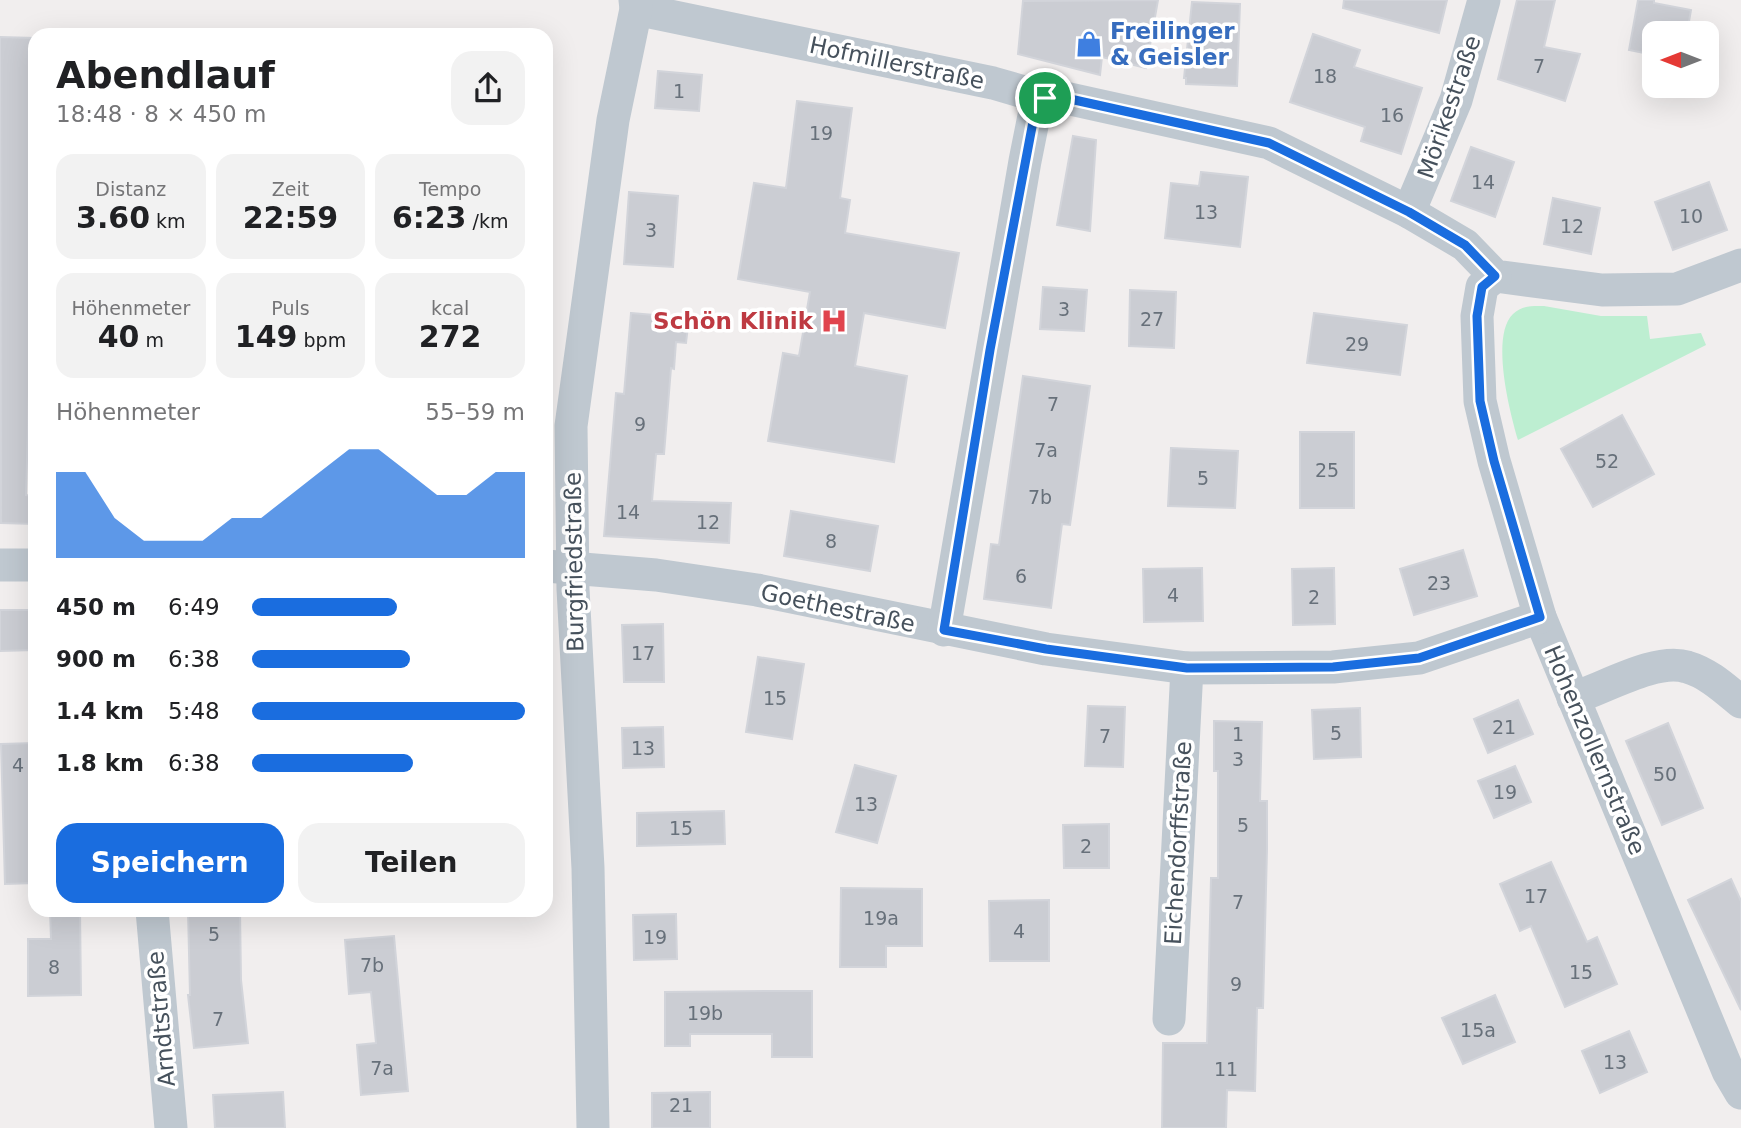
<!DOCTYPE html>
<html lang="de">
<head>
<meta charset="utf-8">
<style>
  :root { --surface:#fff; --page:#f2f2f2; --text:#202124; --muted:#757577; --accent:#1a6ddf }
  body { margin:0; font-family:"DejaVu Sans",sans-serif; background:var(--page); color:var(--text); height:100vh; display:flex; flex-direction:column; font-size:26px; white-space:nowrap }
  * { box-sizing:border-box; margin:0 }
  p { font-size:23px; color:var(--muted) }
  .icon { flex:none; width:38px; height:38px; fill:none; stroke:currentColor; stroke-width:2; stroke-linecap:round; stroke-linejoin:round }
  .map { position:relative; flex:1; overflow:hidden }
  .details { position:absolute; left:28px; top:28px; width:525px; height:889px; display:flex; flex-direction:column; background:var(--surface); border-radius:21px; box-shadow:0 7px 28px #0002 }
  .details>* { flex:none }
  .needle { width:46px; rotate:270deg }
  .tools { position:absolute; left:1642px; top:21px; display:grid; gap:14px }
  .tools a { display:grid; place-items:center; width:77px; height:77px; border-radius:14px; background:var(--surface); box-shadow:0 7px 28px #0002; font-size:35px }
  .pin { position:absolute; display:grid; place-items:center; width:60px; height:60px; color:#fff; margin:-30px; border:4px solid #fff; border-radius:50%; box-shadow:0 2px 7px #0007 }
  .round { display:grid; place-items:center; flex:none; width:74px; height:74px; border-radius:21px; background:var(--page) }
  .overview { display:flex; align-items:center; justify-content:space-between; height:119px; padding:0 28px }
  h1 { font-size:38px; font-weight:800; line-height:52px }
  .stats { display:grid; grid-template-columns:repeat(3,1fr); gap:10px; height:119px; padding:7px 28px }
  .stats div { display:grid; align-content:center; border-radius:18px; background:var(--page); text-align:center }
  .stats b { font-size:30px; font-weight:800 }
  .stats small { font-size:19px; font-weight:400 }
  .stats p { font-size:19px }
  .chart { height:196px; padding:14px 28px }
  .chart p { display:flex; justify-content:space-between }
  .chart svg { width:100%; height:126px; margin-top:7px; fill:var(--accent); opacity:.7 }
  .cta { display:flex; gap:14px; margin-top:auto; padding:14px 28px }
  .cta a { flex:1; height:80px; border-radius:21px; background:var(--accent); color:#fff; font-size:28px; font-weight:800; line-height:80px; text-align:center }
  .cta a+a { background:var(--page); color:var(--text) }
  ul { padding:0 28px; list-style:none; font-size:23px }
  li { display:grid; grid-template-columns:112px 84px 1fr; align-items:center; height:52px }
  li i { height:18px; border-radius:9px; background:var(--accent) }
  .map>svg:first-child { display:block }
  .green { fill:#bdeed1 }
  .building { fill:#cbcdd3; stroke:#d2d4da; stroke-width:2 }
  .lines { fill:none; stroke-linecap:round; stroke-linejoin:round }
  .minor { stroke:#bfc8d0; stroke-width:33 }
  .route-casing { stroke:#fff; stroke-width:14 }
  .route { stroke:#1a6ddf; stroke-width:9 }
  .labels { text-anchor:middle; stroke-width:7; stroke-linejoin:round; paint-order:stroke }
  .number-label { font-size:19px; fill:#67707a }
  .shop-label { font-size:23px; font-weight:bold; fill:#366cbe; stroke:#fff; text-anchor:start }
  .street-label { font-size:23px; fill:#46515c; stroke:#fff }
  .health-label { font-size:23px; font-weight:bold; fill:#be3a42; stroke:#fff; text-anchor:end }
</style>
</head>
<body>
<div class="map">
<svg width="1741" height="1128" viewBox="0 0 1741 1128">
  <rect width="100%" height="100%" fill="#f1eeee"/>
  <path class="green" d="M1544,306l57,10h46l3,23 51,-6 5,12 -188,95c-8,-27 -28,-104 -5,-126 9,-9 20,-8 31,-8z"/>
  <g class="building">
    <polygon points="1158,0 1146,68 1102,57 1100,75 1018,54 1023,1"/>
    <polygon points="1344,0 1447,0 1439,33 1343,8"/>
    <polygon points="1517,0 1555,0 1544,47 1580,54 1565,101 1498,79"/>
    <polygon points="1638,0 1654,0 1654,3 1691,10 1687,33 1654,33 1654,55 1629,50"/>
    <polygon points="1192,2 1240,4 1237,86 1186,84 1186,78 1184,78"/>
    <polygon points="1313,34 1360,50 1354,67 1422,88 1401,154 1361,141 1365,127 1290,102"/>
    <polygon points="0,37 35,38 35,289 32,289 26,495 35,496 35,524 1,523"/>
    <polygon points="658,71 702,75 699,111 655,108"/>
    <polygon points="797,101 852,108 840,198 850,200 845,233 959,253 945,328 864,313 855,366 907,376 894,462 768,441 783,353 799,356 810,292 738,279 754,183 786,188"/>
    <polygon points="1073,136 1096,140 1090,231 1057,225"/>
    <polygon points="1471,147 1514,162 1495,217 1451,201"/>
    <polygon points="1201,172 1248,177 1240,247 1165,238 1171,183 1199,186"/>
    <polygon points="1709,182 1727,230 1673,250 1655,202"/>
    <polygon points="629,192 678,196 673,267 624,264"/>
    <polygon points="1553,198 1600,208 1591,254 1544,244"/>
    <polygon points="1043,287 1087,290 1084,331 1040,329"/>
    <polygon points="1130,290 1176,292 1174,348 1129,346"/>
    <polygon points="631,313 689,318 686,343 676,342 674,369 671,368 664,454 656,454 652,501 731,503 729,543 604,536 616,393 624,394"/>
    <polygon points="1314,313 1407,325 1400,375 1307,363"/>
    <polygon points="1023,376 1090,386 1070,525 1062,524 1051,608 984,599 991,544 999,545"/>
    <polygon points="1622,415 1654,474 1593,507 1561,449"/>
    <rect x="1300" y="432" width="54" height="76"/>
    <polygon points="1171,448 1238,451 1235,508 1168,506"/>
    <polygon points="791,511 878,526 870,571 784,556"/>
    <polygon points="1463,550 1477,596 1414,615 1400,569"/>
    <polygon points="1202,568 1203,621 1144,622 1143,569"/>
    <polygon points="1334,568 1335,624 1293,625 1292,569"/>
    <polygon points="0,610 35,610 35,650 0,651"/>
    <polygon points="663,624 664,682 624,682 622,625"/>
    <polygon points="758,657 804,664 792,739 746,732"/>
    <polygon points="1518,700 1533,734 1488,753 1474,719"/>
    <polygon points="1088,706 1125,707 1123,767 1085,766"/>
    <polygon points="1360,708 1361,757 1314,759 1312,710"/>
    <polygon points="1214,721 1262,722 1260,801 1267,801 1267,849 1263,1008 1257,1008 1255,1091 1227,1090 1226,1128 1162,1128 1163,1043 1207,1043 1211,878 1218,878 1218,771 1214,771"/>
    <polygon points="1668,723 1703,808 1662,825 1626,741"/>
    <polygon points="663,727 664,767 623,768 622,728"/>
    <polygon points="35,743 35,883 5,884 1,744"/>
    <polygon points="855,765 896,776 877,843 836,832"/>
    <polygon points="1515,766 1531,802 1494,818 1478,781"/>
    <polygon points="724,811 725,844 637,846 637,813"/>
    <polygon points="1109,824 1109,868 1064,868 1063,825"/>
    <polygon points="1551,862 1587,942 1597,937 1617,984 1565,1007 1531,926 1520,931 1500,884"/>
    <polygon points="1731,879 1741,901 1741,1010 1688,900"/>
    <polygon points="841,888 922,889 922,946 886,946 886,967 840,967"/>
    <polygon points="1049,900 1049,961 990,961 989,901"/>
    <polygon points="50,910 80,910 81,995 28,996 28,939 51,939"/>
    <polygon points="188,910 240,910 241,980 248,1043 194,1048 188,995 190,995"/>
    <polygon points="676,914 677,959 634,960 633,915"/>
    <polygon points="394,936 408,1091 361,1095 357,1045 376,1043 371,992 349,994 345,940"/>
    <polygon points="772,991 812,991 812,1057 772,1057 772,1034 690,1034 690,1046 665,1046 665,992"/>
    <polygon points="1495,995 1515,1042 1463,1064 1442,1018"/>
    <polygon points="1629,1031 1647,1072 1600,1093 1582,1051"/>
    <polygon points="283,1092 285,1128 215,1128 213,1095"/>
    <polygon points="710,1092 710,1128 652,1128 652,1093"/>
  </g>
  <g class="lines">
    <g class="minor">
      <polyline points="636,9 993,83 1045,98 1061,97 1269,143 1409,212 1465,245 1495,276 1602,290 1677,289 1741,265"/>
      <polyline points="1409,212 1456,100 1484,0"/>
      <polyline points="1495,276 1482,287 1477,316 1480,401 1494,461 1540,617 1728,1071 1741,1093"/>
      <polyline points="0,565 35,565"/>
      <polyline points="546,566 656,575 757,590 1046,649 1187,668 1333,667 1419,658 1540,617"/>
      <polyline points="944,630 1025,161 1035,111 1045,98"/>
      <path d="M1573,698c30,-9 83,-41 114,-31 21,6 37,21 54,35"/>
      <polyline points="152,910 171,1128"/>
      <polyline points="1169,1019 1187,668"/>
      <polyline points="593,1128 588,868 573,589 571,426 613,120 636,9 635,0"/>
    </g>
  </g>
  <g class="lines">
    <g class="route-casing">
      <polygon id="route" points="1061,97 1269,143 1409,212 1465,245 1495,276 1482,287 1477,316 1480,401 1494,461 1540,617 1419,658 1333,667 1187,668 1046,649 944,630 990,350 1035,111 1045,98"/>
    </g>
    <use href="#route" class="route"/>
  </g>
  <defs>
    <g id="shop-bare" transform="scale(2.1)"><path d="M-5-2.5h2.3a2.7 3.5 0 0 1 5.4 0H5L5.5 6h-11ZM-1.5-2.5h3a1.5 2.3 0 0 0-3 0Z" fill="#3f7fe0" stroke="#fff" stroke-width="2.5" paint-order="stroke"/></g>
    <g id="hospital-bare" transform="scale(2.1)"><path d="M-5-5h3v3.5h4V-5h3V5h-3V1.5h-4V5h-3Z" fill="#e0444e" stroke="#fff" stroke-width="2.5" paint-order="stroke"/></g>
  </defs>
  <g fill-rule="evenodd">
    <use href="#shop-bare" x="1089" y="44"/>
    <use href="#hospital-bare" x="834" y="321"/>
  </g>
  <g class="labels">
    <g class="number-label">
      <text x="1539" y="73">7</text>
      <text x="1325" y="83">18</text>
      <text x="679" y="98">1</text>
      <text x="1392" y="122">16</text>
      <text x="821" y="140">19</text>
      <text x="1483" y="189">14</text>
      <text x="1206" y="219">13</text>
      <text x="1691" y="223">10</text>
      <text x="1572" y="233">12</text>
      <text x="651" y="237">3</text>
      <text x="1064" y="316">3</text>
      <text x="1152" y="326">27</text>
      <text x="1357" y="351">29</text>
      <text x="1053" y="411">7</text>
      <text x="640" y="431">9</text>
      <text x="1046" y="457">7a</text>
      <text x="1607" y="468">52</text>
      <text x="1327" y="477">25</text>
      <text x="1203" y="485">5</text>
      <text x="1040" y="504">7b</text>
      <text x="628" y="519">14</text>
      <text x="708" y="529">12</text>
      <text x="831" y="548">8</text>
      <text x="1021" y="583">6</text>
      <text x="1439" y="590">23</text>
      <text x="1173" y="602">4</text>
      <text x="1314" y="604">2</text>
      <text x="643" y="660">17</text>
      <text x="775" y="705">15</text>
      <text x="1504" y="734">21</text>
      <text x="1336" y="740">5</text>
      <text x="1238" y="741">1</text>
      <text x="1105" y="743">7</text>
      <text x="643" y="755">13</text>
      <text x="1238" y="766">3</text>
      <text x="18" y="772">4</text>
      <text x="1665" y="781">50</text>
      <text x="1505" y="799">19</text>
      <text x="866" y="811">13</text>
      <text x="1243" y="832">5</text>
      <text x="681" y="835">15</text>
      <text x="1086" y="853">2</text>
      <text x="1536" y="903">17</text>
      <text x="1238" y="909">7</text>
      <text x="881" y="925">19a</text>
      <text x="1019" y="938">4</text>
      <text x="214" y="941">5</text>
      <text x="655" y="944">19</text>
      <text x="372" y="972">7b</text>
      <text x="54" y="974">8</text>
      <text x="1581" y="979">15</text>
      <text x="1236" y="991">9</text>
      <text x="705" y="1020">19b</text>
      <text x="218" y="1026">7</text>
      <text x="1478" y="1037">15a</text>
      <text x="1615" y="1069">13</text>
      <text x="382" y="1075">7a</text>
      <text x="1226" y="1076">11</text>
      <text x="681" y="1112">21</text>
    </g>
    <g class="shop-label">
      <text x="1110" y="39">Freilinger<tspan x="1110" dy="26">&amp; Geisler</tspan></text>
    </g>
    <g class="street-label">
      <text transform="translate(897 63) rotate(12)" y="8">Hofmillerstraße</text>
      <text transform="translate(1449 107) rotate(-71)" y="8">Mörikestraße</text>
      <text transform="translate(574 562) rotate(-91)" y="8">Burgfriedstraße</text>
      <text transform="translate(838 608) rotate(12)" y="8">Goethestraße</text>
      <text transform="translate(1595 750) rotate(67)" y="8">Hohenzollernstraße</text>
      <text transform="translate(1178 843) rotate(-87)" y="8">Eichendorffstraße</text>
      <text transform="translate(161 1019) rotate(-95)" y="8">Arndtstraße</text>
    </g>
    <g class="health-label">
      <text x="813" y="329">Schön Klinik</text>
    </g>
  </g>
</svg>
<div class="tools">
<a><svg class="needle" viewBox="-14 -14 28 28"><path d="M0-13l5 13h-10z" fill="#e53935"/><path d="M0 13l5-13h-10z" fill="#757577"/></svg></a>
</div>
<div class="pin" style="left:1045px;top:98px;background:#1e9e55"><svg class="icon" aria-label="arrive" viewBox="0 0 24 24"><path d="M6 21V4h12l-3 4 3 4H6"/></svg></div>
<section class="details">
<div class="overview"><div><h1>Abendlauf</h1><p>18:48 · 8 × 450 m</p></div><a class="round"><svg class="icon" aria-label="share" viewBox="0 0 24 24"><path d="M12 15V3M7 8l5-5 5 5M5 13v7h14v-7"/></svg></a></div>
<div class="stats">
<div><p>Distanz</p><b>3.60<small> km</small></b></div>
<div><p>Zeit</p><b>22:59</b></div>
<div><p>Tempo</p><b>6:23<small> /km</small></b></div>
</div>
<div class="stats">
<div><p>Höhenmeter</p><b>40<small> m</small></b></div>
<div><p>Puls</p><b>149<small> bpm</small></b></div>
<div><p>kcal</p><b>272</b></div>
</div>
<div class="chart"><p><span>Höhenmeter</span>55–59 m</p>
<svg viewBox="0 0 160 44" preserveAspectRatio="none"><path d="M0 44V14L10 14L20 30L30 38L40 38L50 38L60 30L70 30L80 22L90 14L100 6L110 6L120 14L130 22L140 22L150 14L160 14V44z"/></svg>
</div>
<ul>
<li><b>450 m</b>6:49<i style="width:53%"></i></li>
<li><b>900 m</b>6:38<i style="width:58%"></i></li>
<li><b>1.4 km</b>5:48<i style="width:100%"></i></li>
<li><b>1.8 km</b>6:38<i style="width:59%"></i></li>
</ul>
<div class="cta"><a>Speichern</a><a>Teilen</a></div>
</section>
</div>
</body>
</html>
